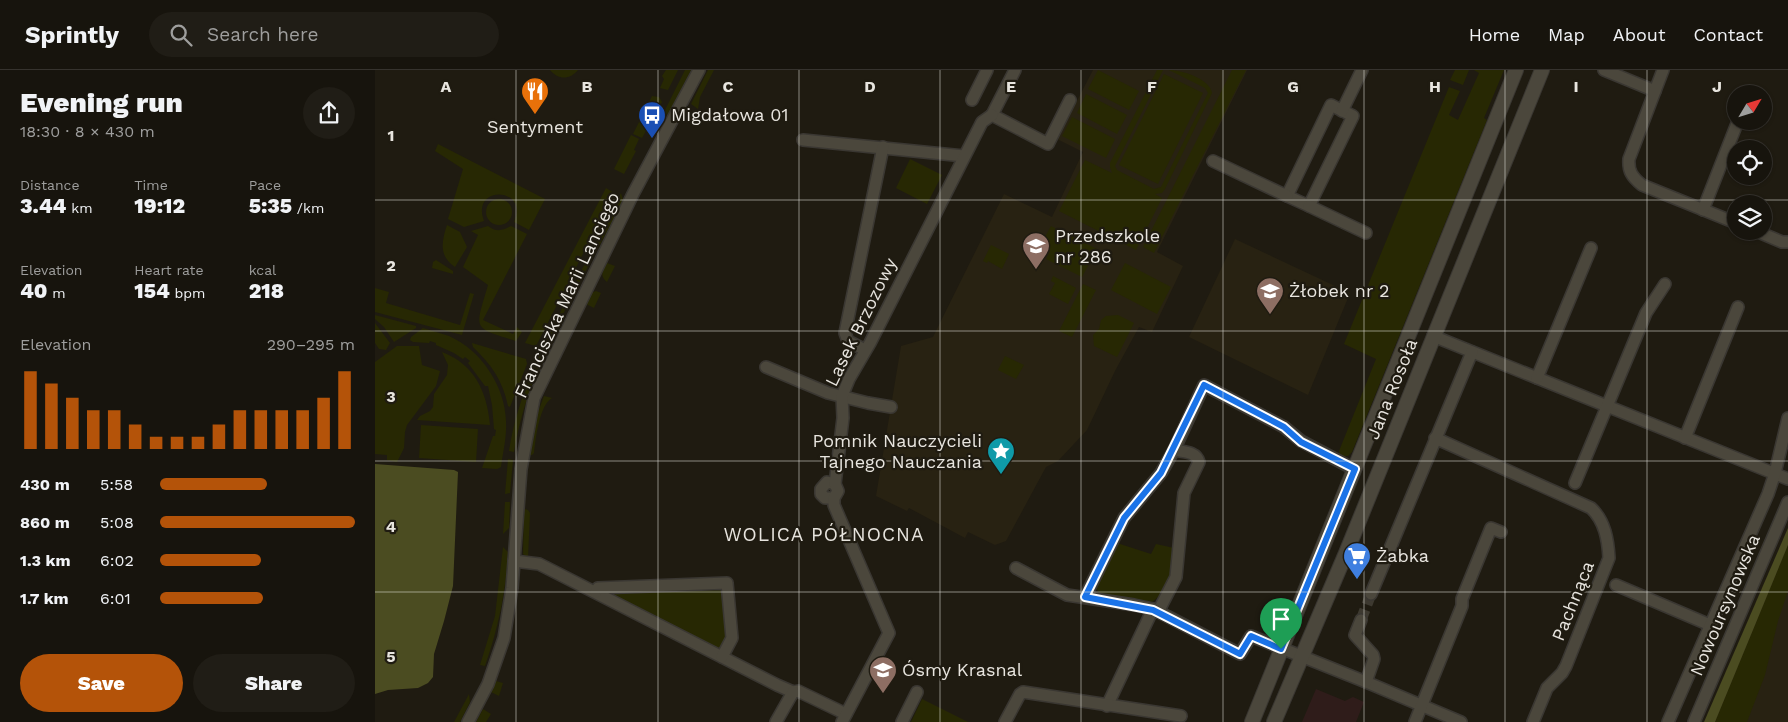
<!DOCTYPE html>
<html lang="en">
<head>
<meta charset="utf-8">
<style>
  :root { --surface:#17140d; --page:#201d16; --text:#f1f3f6; --muted:#9e9e9d; --line:#36332e; --accent:#b45309 }
  body { margin:0; font-family:"Work Sans",sans-serif; background:var(--page); color:var(--text); height:100vh; display:flex; flex-direction:column; font-size:19px; white-space:nowrap }
  * { box-sizing:border-box; margin:0 }
  p { font-size:16px; color:var(--muted) }
  .icon { flex:none; width:28px; height:28px; fill:none; stroke:currentColor; stroke-width:2; stroke-linecap:round; stroke-linejoin:round }
  .map { position:relative; flex:1; overflow:hidden }
  .drawer { display:flex; flex-direction:column; background:var(--surface); width:375px }
  .drawer>* { flex:none }
  .needle { width:32px; rotate:52deg }
  .controls { position:absolute; left:1352px; top:15px; display:grid; gap:10px }
  .controls a { display:grid; place-items:center; width:45px; height:45px; border-radius:50%; background:var(--surface); box-shadow:0 1px 4px #0004,0 0 0 1px var(--line); font-size:25px }
  .pin { position:absolute; display:grid; place-items:center; width:42px; height:42px; color:#fff; margin:-51px -21px; border-radius:50% 50% 50% 0; rotate:-45deg; box-shadow:0 0 5px #0007 }
  .pin .icon { rotate:45deg }
  .round { display:grid; place-items:center; flex:none; width:52px; height:52px; border-radius:26px; background:var(--page) }
  .headline { display:flex; align-items:center; justify-content:space-between; height:85px; padding:0 20px }
  h1 { font-size:28px; font-weight:800; line-height:38px }
  .figures { display:grid; grid-template-columns:repeat(3,1fr); gap:8px; height:85px; padding:5px 20px }
  .figures div { display:grid; align-content:center }
  .figures b { font-size:21px; font-weight:800 }
  .figures small { font-size:14px; font-weight:400 }
  .figures p { font-size:14px }
  .chart { height:140px; padding:10px 20px }
  .chart p { display:flex; justify-content:space-between }
  .chart svg { width:100%; height:90px; margin-top:5px; stroke:var(--accent); stroke-width:6 }
  .primary-button { display:flex; gap:10px; margin-top:auto; padding:10px 20px }
  .primary-button a { flex:1; height:58px; border-radius:30px; background:var(--accent); color:#fff; font-size:20px; font-weight:800; line-height:58px; text-align:center }
  .primary-button a+a { background:var(--page); color:var(--text) }
  ul { padding:0 20px; list-style:none; font-size:16px }
  li { display:grid; grid-template-columns:80px 60px 1fr; align-items:center; height:38px }
  li i { height:12px; border-radius:6px; background:var(--accent) }
  header { display:flex; align-items:center; gap:30px; box-sizing:border-box; height:70px; padding:0 25px; background:var(--surface); border-bottom:1px solid var(--line) }
  header strong { font-size:24px }
  nav { display:flex; gap:28px; margin-inline-start:auto; font-size:18px }
  .search { width:350px; height:45px; background:var(--page); display:flex; align-items:center; gap:12px; box-sizing:border-box; padding:0 18px; border-radius:28px; color:var(--muted); font-size:19px }
  main { display:flex; flex:1; min-height:0 }
  .map>svg:first-child { display:block }
  .industrial { fill:#2f1c1a }
  .built { fill:#282212 }
  .green { fill:#272803 }
  .forest { fill:#4b4c21 }
  .lines { fill:none; stroke-linecap:round; stroke-linejoin:round }
  .minor-tunnel { stroke:#3d3930; stroke-width:11; stroke-dasharray:11 5.5; stroke-linecap:butt }
  .minor-casing { stroke:#3a3732; stroke-width:14 }
  .tertiary-casing { stroke:#3a3732; stroke-width:16 }
  .minor { stroke:#4b473c; stroke-width:11 }
  .tertiary { stroke:#4b473c; stroke-width:14 }
  .route-casing { stroke:#fff; stroke-width:10 }
  .route { stroke:#1a73e8; stroke-width:6 }
  .grid { fill:none; stroke:#e8e5df; stroke-width:1; stroke-opacity:0.55 }
  .labels { text-anchor:middle; stroke-width:4.5; stroke-linejoin:round; paint-order:stroke }
  .poi-label { font-size:18px; fill:#e8e5df; stroke:#1f1b11; text-anchor:start }
  .street-label { font-size:18px; fill:#e8e5df; stroke:#1f1b11 }
  .neighbourhood-label { font-size:19px; letter-spacing:1px; fill:#e8e5df; stroke:#1f1b11 }
  .grid-label { font-size:16px; text-anchor:middle; font-weight:bold; fill:#e8e5df; stroke:#1f1b11; stroke-width:4.5; stroke-linejoin:round; paint-order:stroke }
</style>
</head>
<body>
<header>
<strong>Sprintly</strong>
<div class="search"><svg class="icon" aria-label="search" viewBox="0 0 24 24"><circle cx="10" cy="10" r="6"/><path d="M15 15l6 6"/></svg>Search here</div>
<nav><a>Home</a><a>Map</a><a>About</a><a>Contact</a></nav>
</header>
<main>
<section class="drawer">
<div class="headline"><div><h1>Evening run</h1><p>18:30 · 8 × 430 m</p></div><a class="round"><svg class="icon" aria-label="share" viewBox="0 0 24 24"><path d="M12 15V3M7 8l5-5 5 5M5 13v7h14v-7"/></svg></a></div>
<div class="figures">
<div><p>Distance</p><b>3.44<small> km</small></b></div>
<div><p>Time</p><b>19:12</b></div>
<div><p>Pace</p><b>5:35<small> /km</small></b></div>
</div>
<div class="figures">
<div><p>Elevation</p><b>40<small> m</small></b></div>
<div><p>Heart rate</p><b>154<small> bpm</small></b></div>
<div><p>kcal</p><b>218</b></div>
</div>
<div class="chart"><p><span>Elevation</span>290–295 m</p>
<svg viewBox="0 0 160 44" preserveAspectRatio="none"><path d="M5 44V6M15 44V12M25 44V19M35 44V25M45 44V25M55 44V32M65 44V38M75 44V38M85 44V38M95 44V32M105 44V25M115 44V25M125 44V25M135 44V25M145 44V19M155 44V6"/></svg>
</div>
<ul>
<li><b>430 m</b>5:58<i style="width:55%"></i></li>
<li><b>860 m</b>5:08<i style="width:100%"></i></li>
<li><b>1.3 km</b>6:02<i style="width:52%"></i></li>
<li><b>1.7 km</b>6:01<i style="width:53%"></i></li>
</ul>
<div class="primary-button"><a>Save</a><a>Share</a></div>
</section>
<div class="map">
<svg width="1413" height="652" viewBox="0 0 1413 652">
  <rect width="100%" height="100%" fill="#1f1b11"/>
  <polygon class="industrial" points="941,619 970,631 978,627 989,632 981,652 927,652"/>
  <g class="built">
    <polygon points="718,0 872,0 782,182 808,196 777,262 764,257 740,301 712,360 683,391 671,397 631,471 620,475 593,462 590,468 534,438 532,441 501,426 526,276 558,267 629,124 677,147 708,82 682,69"/>
    <polygon points="860,169 975,223 933,325 814,267"/>
    <polygon points="1413,475 1413,652 1340,652"/>
  </g>
  <g class="green">
    <path d="M175,0h28c-8,10 -20,10 -28,0z"/>
    <polygon points="291,0 303,0 293,20 285,18 289,9 287,6"/>
    <polygon points="310,0 316,0 293,45 289,42"/>
    <polygon points="333,0 339,0 325,27 323,39 316,34"/>
    <polygon points="723,0 764,21 754,40 713,19"/>
    <path d="M782,0h6l-48,96 2,4 37,19 7,-2 47,-94 -3,-5 -36,-18c13,0 41,9 43,23l-47,96 -3,4 -7,1 7,4 -26,52 -77,-39 26,-51 27,13 -2,-6v-4z"/>
    <polygon points="857,0 871,0 779,183 768,177"/>
    <polygon points="1080,0 1094,0 1088,15 1075,10"/>
    <polygon points="1099,0 1129,0 1109,48 1112,50 977,382 973,386 965,386 964,381 1001,289 969,274 1074,17 1085,21 1074,45 1083,50 1104,3"/>
    <polygon points="789,4 828,23 783,114 744,95"/>
    <polygon points="711,24 752,45 742,64 702,43"/>
    <polygon points="277,26 284,27 287,32 267,68 258,64"/>
    <polygon points="697,47 740,69 731,88 687,66"/>
    <polygon points="256,65 264,69 259,80 261,81 249,104 239,99"/>
    <path d="M63,74l107,55 -16,31 -15,-8c16,-35 -44,-38 -30,-1l-20,6 -16,-8 15,-50 -28,-18z"/>
    <polygon points="535,89 567,105 552,134 521,118"/>
    <polygon points="231,118 239,123 161,276 150,273"/>
    <path d="M246,123l2,7 -7,14c-39,76 -88,152 -102,238l-5,-1c9,-57 34,-105 60,-156 17,-34 35,-68 52,-102z"/>
    <circle cx="124" cy="142" r="13"/>
    <path d="M72,155l13,7 7,15 -12,20c-17,-11 -13,-27 -8,-42z"/>
    <path d="M113,156c8,6 14,5 23,0l16,8 -44,86 30,14 4,-7 5,5 -6,9c-45,-14 -41,-11 -28,-56l-25,-18 15,-32 -7,-4z"/>
    <polygon points="676,156 722,179 707,207 671,189 675,181 670,177 669,169"/>
    <polygon points="616,175 634,184 627,199 613,191 612,193 608,191"/>
    <polygon points="61,190 78,201 78,204 57,198 58,192"/>
    <path d="M232,193l8,3 -8,16c-8,-7 -4,-11 0,-19z"/>
    <polygon points="750,193 796,217 782,244 736,220"/>
    <polygon points="678,206 701,218 693,234 674,224 680,213 676,211"/>
    <polygon points="708,214 721,220 697,267 684,261"/>
    <polygon points="0,218 14,222 11,233 85,255 95,223 99,224 87,265 0,242"/>
    <polygon points="221,221 226,223 219,238 211,234 216,223"/>
    <polygon points="0,245 41,256 41,258 19,272 9,257 0,249"/>
    <polygon points="743,245 759,253 742,287 719,276 718,265 724,259 726,250 731,246"/>
    <polygon points="0,253 15,273 11,280 4,279 0,273"/>
    <path d="M48,258c8,3 18,5 26,8 32,14 56,50 57,85 1,15 -3,31 -5,46l-4,2 -15,-1 11,-32h2l1,-6 -2,-1 -2,-24 -4,-19h-3l-17,-23 2,-2 -5,-4 -2,2 -9,-6 -18,-8v-2l-6,-2 -1,2 -16,-1 -3,-2 1,-3z"/>
    <path d="M97,273l54,16 1,5 -17,43 -2,-1c-5,-25 -17,-42 -35,-59z"/>
    <polygon points="22,276 44,276 47,295 65,301 61,316 32,355 30,362 29,378 22,392 12,390 12,385 0,384 0,292"/>
    <path d="M67,282c32,12 45,39 48,73l-73,-5 3,-4 10,-5 3,-4 1,-13 13,-19 1,-10z"/>
    <polygon points="630,286 649,295 641,309 623,300"/>
    <path d="M169,326l8,2c-13,8 -16,40 -18,55l-2,2h-3l5,-32z"/>
    <polygon points="46,355 103,359 101,392 44,388"/>
    <polygon points="133,389 138,390 135,423 130,424"/>
    <polygon points="130,432 135,432 134,458 128,464"/>
    <polygon points="150,439 153,440 155,443 153,488 148,484 149,440"/>
    <path d="M742,473l34,11 5,-10 18,4c-2,21 -2,40 -22,54l-52,-8 -4,-6 1,-7z"/>
    <polygon points="1413,475 1413,521 1403,551 1390,605 1372,652 1340,652"/>
    <path d="M128,477l5,5c-2,40 -10,77 -23,114l-5,-1 15,-49z"/>
    <polygon points="344,517 348,521 353,570 346,579 341,579 226,521"/>
    <polygon points="121,611 128,613 124,626 116,622"/>
    <polygon points="94,624 95,632 85,652 79,652"/>
    <polygon points="547,629 593,652 536,652"/>
    <polygon points="108,639 116,644 111,652 101,652"/>
  </g>
  <g class="forest">
    <polygon points="0,394 79,400 83,402 78,516 69,551 59,584 58,607 53,613 43,618 13,620 0,624"/>
    <polygon points="1413,458 1413,475 1340,652 1329,652"/>
  </g>
  <g class="lines">
    <polyline class="minor-tunnel" points="986,550 996,524"/>
    <g class="minor-casing">
      <g id="minor">
        <polyline points="1229,0 1280,21"/>
        <path d="M1288,0l-34,89c-1,12 3,18 13,26l94,38"/>
        <polyline points="597,30 612,0"/>
        <polygon points="956,35 978,46 934,136 912,126"/>
        <polyline points="967,41 987,0"/>
        <polyline points="617,45 673,74 695,30"/>
        <polyline points="617,45 640,0"/>
        <polyline points="428,70 589,86"/>
        <polyline points="838,91 912,126"/>
        <polyline points="934,136 991,163"/>
        <polyline points="1328,140 1363,51"/>
        <polyline points="1381,161 1407,172 1413,172"/>
        <polyline points="1058,266 1413,409"/>
        <polyline points="490,280 473,271 470,263 508,77"/>
        <polyline points="391,297 453,323 493,333 516,337"/>
        <polyline points="1162,308 1216,178"/>
        <path d="M1060,368l156,70c14,13 17,32 18,50l-43,108 -4,7 -15,15 -14,34"/>
        <polyline points="1310,368 1363,237"/>
        <polyline points="1200,413 1271,243 1290,214"/>
        <polyline points="459,428 450,428 446,424 446,419 452,412 460,414"/>
        <polyline points="139,491 164,494 172,498 402,615 418,622 423,621 471,644"/>
        <polyline points="641,498 692,525 759,535 778,539 865,584 876,566 991,612 1086,652"/>
        <polyline points="1241,515 1335,555"/>
        <polyline points="221,522 223,518 352,513 357,568 347,587"/>
        <polyline points="996,524 1097,282"/>
        <polyline points="710,527 749,448 786,403 799,380 829,315 909,357 926,371 979,399"/>
        <path d="M783,542l18,-35 8,-84 15,-31c-3,-11 -16,-10 -25,-12"/>
        <polyline points="986,550 980,565 998,585 999,589 991,612"/>
        <polyline points="732,636 778,539"/>
        <polyline points="93,652 113,614 129,568 137,518 146,399 159,328 258,124 324,0"/>
        <polyline points="401,652 418,622"/>
        <polyline points="467,652 514,563 459,435 459,428 463,421 460,414 468,348 467,326 474,309 495,273 607,52 617,45"/>
        <polyline points="527,652 542,622"/>
        <polyline points="630,652 645,624 648,622 806,646"/>
        <polyline points="1040,652 1087,536 1087,529 1116,458 1126,462"/>
        <polyline points="1293,652 1393,424 1400,403 1413,348"/>
        <polyline points="1319,652 1413,432"/>
      </g>
    </g>
    <g class="tertiary-casing">
      <g id="tertiary">
        <polyline points="877,652 1141,0"/>
        <polyline points="899,652 971,483 1167,0"/>
      </g>
    </g>
    <use href="#minor" class="minor"/>
    <use href="#tertiary" class="tertiary"/>
  </g>
  <g class="lines">
    <g class="route-casing">
      <polygon id="route" points="829,315 909,357 926,372 980,399 906,579 876,566 865,584 778,540 710,527 749,448 786,403"/>
    </g>
    <use href="#route" class="route"/>
  </g>
  <path class="grid" d="M141,0v652M283,0v652M424,0v652M565,0v652M706,0v652M848,0v652M989,0v652M1130,0v652M1272,0v652M0,130h1413M0,261h1413M0,391h1413M0,522h1413"/>
  <defs>
    <g id="restaurant-pin" transform="scale(1.4375)"><path d="M0 17L-7.5 6A9.5 9.5 0 1 1 7.5 6Z" fill="#e8710a" stroke="#1f1b11"/><path d="M-5-6h1v4h1v-4h1v4h1v-4h1v5L-1.5 .5V6h-2V.5L-5-1ZM5-6V6H3V1.5H1.5Q1.5-4 5-6Z" fill="#fff"/></g>
    <g id="bus-pin" transform="scale(1.4375)"><path d="M0 17L-7.5 6A9.5 9.5 0 1 1 7.5 6Z" fill="#1a4fb4" stroke="#1f1b11"/><path d="M-5-6H5V4H4V6H2V4H-2V6H-4V4H-5ZM-3.5-4V0h7V-4ZM-3.5 1.2v1.5H-2V1.2ZM2 1.2v1.5H3.5V1.2Z" fill="#fff"/></g>
    <g id="school-pin" transform="scale(1.4375)"><path d="M0 17L-7.5 6A9.5 9.5 0 1 1 7.5 6Z" fill="#8d6e63" stroke="#1f1b11"/><path d="M0-5L7-2L0 1L-7-2ZM-4 1L0 2.5L4 1V4Q0 6-4 4Z" fill="#fff"/></g>
    <g id="sight-pin" transform="scale(1.4375)"><path d="M0 17L-7.5 6A9.5 9.5 0 1 1 7.5 6Z" fill="#0f9aa8" stroke="#1f1b11"/><path d="M0-6L1.8-2.2L6-1.7L2.9 1.2L3.7 5.4L0 3.3L-3.7 5.4L-2.9 1.2L-6-1.7L-1.8-2.2Z" fill="#fff"/></g>
    <g id="supermarket-pin" transform="scale(1.4375)"><path d="M0 17L-7.5 6A9.5 9.5 0 1 1 7.5 6Z" fill="#3f7fe0" stroke="#1f1b11"/><path d="M-6-5.5h2.5l.6 2H6L4.5 2H-2.5L-4.4-4H-6ZM-1.5 3.2a1.3 1.3 0 1 0 .1 0ZM3 3.2a1.3 1.3 0 1 0 .1 0Z" fill="#fff"/></g>
  </defs>
  <g fill-rule="evenodd">
    <use href="#restaurant-pin" x="160" y="21"/>
    <use href="#bus-pin" x="277" y="45"/>
    <use href="#school-pin" x="661" y="176"/>
    <use href="#school-pin" x="895" y="221"/>
    <use href="#sight-pin" x="626" y="381"/>
    <use href="#supermarket-pin" x="982" y="486"/>
    <use href="#school-pin" x="508" y="600"/>
  </g>
  <g class="labels">
    <g class="poi-label">
      <text x="296" y="51">Migdałowa 01</text>
      <text x="160" y="63" text-anchor="middle">Sentyment</text>
      <text x="680" y="172">Przedszkole<tspan x="680" dy="21">nr 286</tspan></text>
      <text x="914" y="227">Żłobek nr 2</text>
      <text x="607" y="377" text-anchor="end">Pomnik Nauczycieli<tspan x="607" dy="21">Tajnego Nauczania</tspan></text>
      <text x="1001" y="492">Żabka</text>
      <text x="527" y="606">Ósmy Krasnal</text>
    </g>
    <g class="street-label">
      <text transform="translate(192 225) rotate(-65)" y="6">Franciszka Marii Lanciego</text>
      <text transform="translate(486 252) rotate(-64)" y="6">Lasek Brzozowy</text>
      <text transform="translate(1017 319) rotate(-68)" y="6">Jana Rosoła</text>
      <text transform="translate(1198 531) rotate(-68)" y="6">Pachnąca</text>
      <text transform="translate(1350 535) rotate(-67)" y="6">Nowoursynowska</text>
    </g>
    <g class="neighbourhood-label">
      <text x="449" y="471">WOLICA PÓŁNOCNA</text>
    </g>
  </g>
  <g class="grid-label">
    <text x="71" y="22">A</text>
    <text x="212" y="22">B</text>
    <text x="353" y="22">C</text>
    <text x="495" y="22">D</text>
    <text x="636" y="22">E</text>
    <text x="777" y="22">F</text>
    <text x="918" y="22">G</text>
    <text x="1060" y="22">H</text>
    <text x="1201" y="22">I</text>
    <text x="1342" y="22">J</text>
    <text x="16" y="71">1</text>
    <text x="16" y="201">2</text>
    <text x="16" y="332">3</text>
    <text x="16" y="462">4</text>
    <text x="16" y="592">5</text>
  </g>
</svg>
<div class="controls">
<a><svg class="needle" viewBox="-14 -14 28 28"><path d="M0-13l5 13h-10z" fill="#e53935"/><path d="M0 13l5-13h-10z" fill="#9e9e9d"/></svg></a>
<a><svg class="icon" aria-label="locate" viewBox="0 0 24 24"><circle cx="12" cy="12" r="6"/><path d="M12 2v4M12 18v4M2 12h4M18 12h4"/></svg></a>
<a><svg class="icon" aria-label="layers" viewBox="0 0 24 24"><path d="M12 4l9 5-9 5-9-5zM3 14l9 5 9-5"/></svg></a>
</div>
<div class="pin" style="left:906px;top:579px;background:#1e9e55"><svg class="icon" aria-label="arrive" viewBox="0 0 24 24"><path d="M6 21V4h12l-3 4 3 4H6"/></svg></div>
</div>
</main>
</body>
</html>
